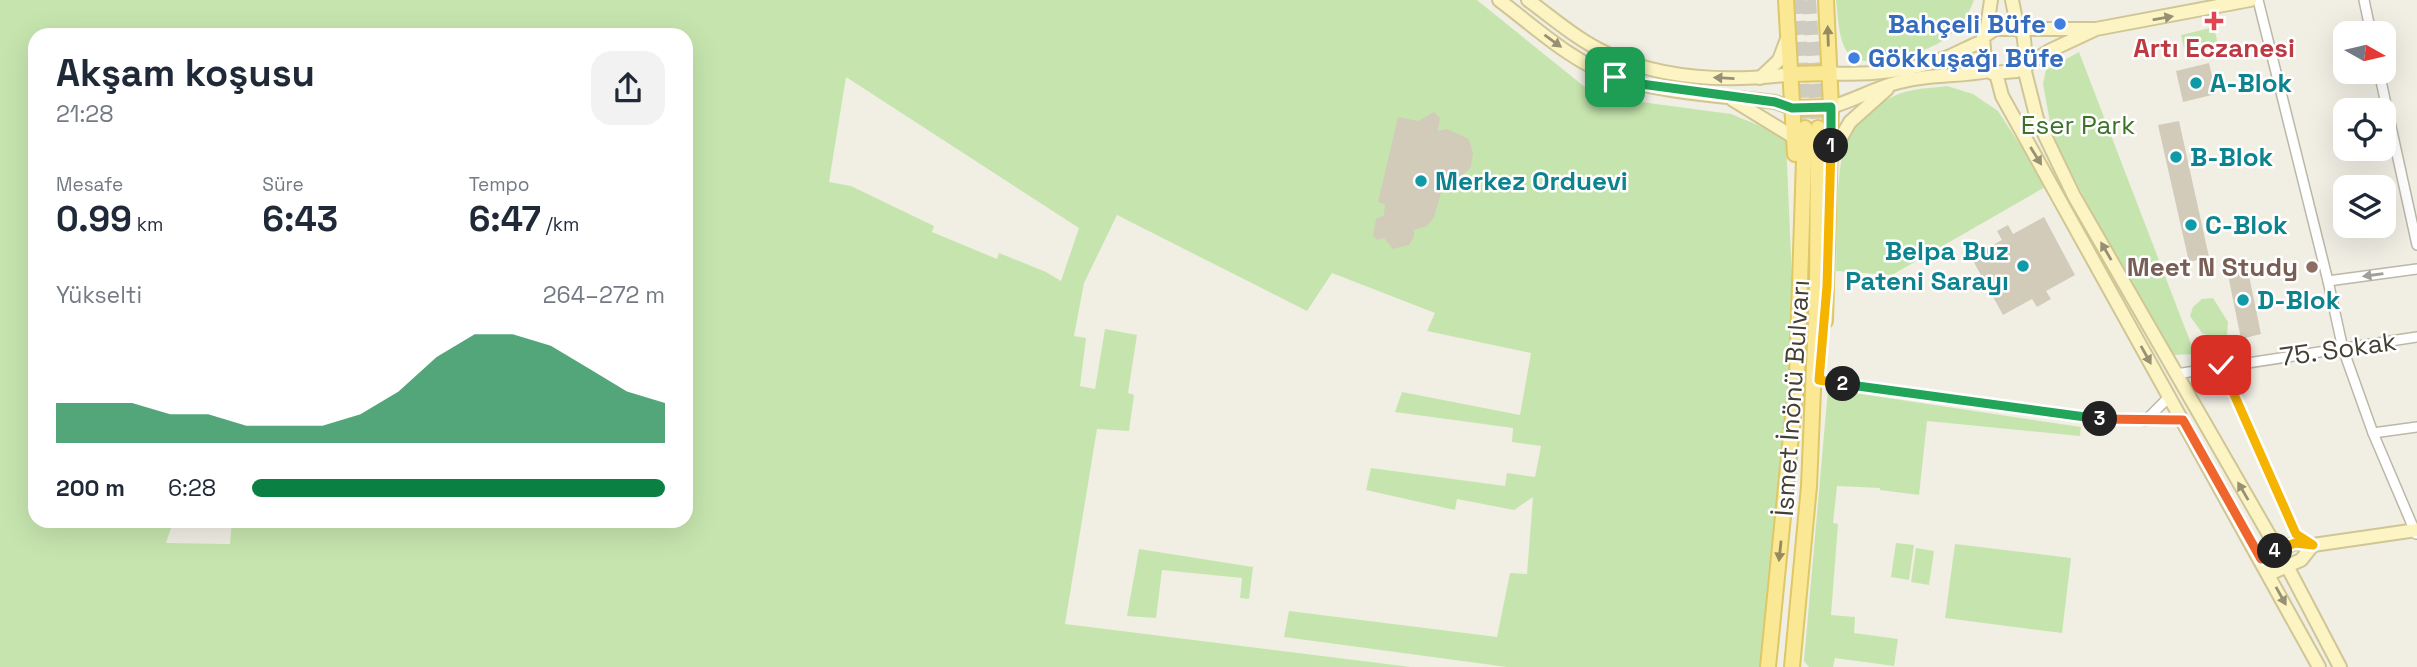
<!DOCTYPE html>
<html lang="tr">
<head>
<meta charset="utf-8">
<style>
  :root { --surface:#fff; --page:#f2f2f3; --text:#1f2937; --muted:#747a83; --accent:#0b8043 }
  body { margin:0; font-family:"Space Grotesk",sans-serif; background:var(--page); color:var(--text); height:100vh; display:flex; flex-direction:column; font-size:26px; white-space:nowrap }
  * { box-sizing:border-box; margin:0 }
  p { font-size:23px; color:var(--muted) }
  .icon { flex:none; width:38px; height:38px; fill:none; stroke:currentColor; stroke-width:2; stroke-linecap:round; stroke-linejoin:round }
  .map { position:relative; flex:1; overflow:hidden }
  .drawer { position:absolute; left:28px; top:28px; width:665px; height:500px; display:flex; flex-direction:column; background:var(--surface); border-radius:21px; box-shadow:0 7px 28px #0002 }
  .drawer>* { flex:none }
  .needle { width:46px; rotate:98deg }
  .tools { position:absolute; left:2333px; top:21px; display:grid; gap:14px }
  .tools a { display:grid; place-items:center; width:63px; height:63px; border-radius:14px; background:var(--surface); box-shadow:0 7px 28px #0002; font-size:35px }
  .pin { position:absolute; display:grid; place-items:center; width:60px; height:60px; color:#fff; margin:-30px; border-radius:14px; box-shadow:0 4px 10px #0006 }
  .km { position:absolute; width:35px; height:35px; margin:-18px; border-radius:50%; background:#222; color:#fff; font-size:19px; line-height:35px; text-align:center }
  .round { display:grid; place-items:center; flex:none; width:74px; height:74px; border-radius:21px; background:var(--page) }
  .head { display:flex; align-items:center; justify-content:space-between; height:119px; padding:0 28px }
  h1 { font-size:38px; font-weight:600; line-height:52px }
  .figures { display:grid; grid-template-columns:repeat(3,1fr); gap:10px; height:119px; padding:7px 28px }
  .figures div { display:grid; align-content:center }
  .figures b { font-size:35px; font-weight:600 }
  .figures small { font-size:19px; font-weight:400 }
  .figures p { font-size:19px }
  .chart { height:196px; padding:14px 28px }
  .chart p { display:flex; justify-content:space-between }
  .chart svg { width:100%; height:126px; margin-top:7px; fill:var(--accent); opacity:.7 }
  ul { padding:0 28px; list-style:none; font-size:23px }
  li { display:grid; grid-template-columns:112px 84px 1fr; align-items:center; height:52px }
  li i { height:18px; border-radius:9px; background:var(--accent) }
  .map>svg:first-child { display:block }
  .green { fill:#c6e5ae; fill-rule:evenodd }
  .building { fill:#d2cbba }
  .lines { fill:none; stroke-linecap:round; stroke-linejoin:round }
  .primary-tunnel { stroke:#ceccc1; stroke-width:14; stroke-dasharray:14 7; stroke-linecap:butt }
  .street-casing { stroke:#bcb7a7; stroke-width:12 }
  .secondary-casing { stroke:#d0c695; stroke-width:16 }
  .primary-casing { stroke:#dec765; stroke-width:18 }
  .street { stroke:#fff; stroke-width:9 }
  .secondary { stroke:#fcf4c3; stroke-width:12 }
  .primary { stroke:#fae894; stroke-width:14 }
  .oneway { fill:#969074 }
  .oneway2 { fill:#958b5f }
  .oneway3 { fill:#a19f9a }
  .split-1-casing { stroke:#fff; stroke-width:14 }
  .split-2-casing { stroke:#fff; stroke-width:14 }
  .split-3-casing { stroke:#fff; stroke-width:14 }
  .split-4-casing { stroke:#fff; stroke-width:14 }
  .split-5-casing { stroke:#fff; stroke-width:14 }
  .split-1 { stroke:#22a559; stroke-width:9 }
  .split-2 { stroke:#f5b400; stroke-width:9 }
  .split-3 { stroke:#22a559; stroke-width:9 }
  .split-4 { stroke:#f0652b; stroke-width:9 }
  .split-5 { stroke:#f5b400; stroke-width:9 }
  .health-dot { fill:#e0444e; stroke:#fff; stroke-width:2.5 }
  .shop-dot { fill:#3f7fe0; stroke:#fff; stroke-width:2.5 }
  .culture-dot { fill:#0f9aa8; stroke:#fff; stroke-width:2.5 }
  .education-dot { fill:#8d6e63; stroke:#fff; stroke-width:2.5 }
  .labels { text-anchor:middle; stroke-width:5; stroke-linejoin:round; paint-order:stroke }
  .shop-label { font-size:26px; font-weight:bold; fill:#366cbe; stroke:#fff; text-anchor:end }
  .health-label { font-size:26px; font-weight:bold; fill:#be3a42; stroke:#fff }
  .culture-label { font-size:26px; font-weight:bold; fill:#0d838f; stroke:#fff; text-anchor:start }
  .park-label { font-size:26px; fill:#3e722a; stroke:#fff }
  .education-label { font-size:26px; font-weight:bold; fill:#785e54; stroke:#fff; text-anchor:end }
  .street-label { font-size:26px; fill:#433f34; stroke:#fff }
</style>
</head>
<body>
<div class="map">
<svg width="2417" height="667" viewBox="0 0 2417 667">
  <rect width="100%" height="100%" fill="#f1efe4"/>
  <g class="green">
    <path d="M0,0h1477l119,96 135,18 27,11 28,15 8,186 -26,341h-261l-223,-30 5,-26 208,26 13,-64 17,1 6,-77 -19,13 -57,-11 -2,11 -89,-20 5,-22 134,18 2,-13 28,4 6,-31 -29,-4 1,-14 -118,-16 7,-20 118,23 11,-62 -104,-22 8,-18 -103,-40 -25,38 -190,-96 -33,68 -10,53 12,2 -6,48 15,3 10,-60 32,6 -9,58 6,2 -5,36 -32,-2 -32,195 346,43h-1411zM35,35h651v132l6,1 -6,70v284h-454l-2,22 -64,-1 7,-21h-138zM846,77l233,151 -18,53 -15,-9 -47,-19 -2,6 -65,-27 2,-6 -83,-40 -22,-4z"/>
    <path d="M1836,0h138c-5,15 -16,29 -29,39 -16,13 -83,34 -97,14 -10,-13 -10,-38 -12,-53z"/>
    <polygon points="2214,27 2218,45 2185,52 2181,35"/>
    <polygon points="2079,52 2195,354 2174,355 2098,226 2052,133 2043,84 2046,70"/>
    <path d="M1947,86l26,8 25,17 49,75 -155,89 -56,-4c1,-31 -2,-119 16,-143 10,-15 35,-31 53,-36 13,-4 29,-4 42,-6z"/>
    <polygon points="2213,298 2228,322 2227,336 2217,339 2202,333 2190,316 2193,307 2202,299"/>
    <polygon points="1828,389 2081,427 2080,436 1927,421 1919,495 1880,490 1880,488 1837,486 1833,523 1838,524 1831,615 1855,617 1854,633 1898,639 1894,666 1835,658 1833,667 1809,667 1804,661"/>
    <polygon points="1896,543 1914,545 1909,580 1891,577"/>
    <polygon points="1955,544 2071,558 2062,633 1945,618"/>
    <polygon points="1916,548 1934,551 1929,585 1911,582"/>
    <polygon points="1139,549 1253,567 1249,599 1240,598 1242,578 1162,570 1156,618 1127,616"/>
  </g>
  <g class="building">
    <polygon points="2209,63 2216,94 2183,102 2176,71"/>
    <polygon points="1434,112 1440,118 1438,131 1447,129 1469,139 1473,153 1471,167 1454,184 1443,186 1434,217 1427,226 1414,230 1414,237 1409,245 1393,249 1384,238 1377,240 1373,236 1376,219 1384,215 1385,204 1378,202 1398,117 1418,121"/>
    <polygon points="2179,121 2209,257 2189,262 2158,125"/>
    <polygon points="2044,217 2075,275 2046,291 2051,299 2037,307 2032,299 2003,315 1971,257 2002,240 1997,231 2008,225 2013,234"/>
    <polygon points="2246,261 2261,334 2241,339 2226,265"/>
  </g>
  <g class="lines">
    <g class="primary-tunnel">
      <polyline points="1797,0 1805,128"/>
      <polyline points="1809,0 1818,128"/>
    </g>
    <g class="street-casing">
      <g id="street">
        <polyline points="2258,0 2328,281 2343,349 2373,433 2416,534"/>
        <polyline points="2364,0 2371,33"/>
        <polyline points="2379,72 2417,245"/>
        <polyline points="2328,281 2417,269"/>
        <polyline points="2221,365 2296,534 2310,543"/>
        <polyline points="2176,374 2417,337"/>
        <polyline points="1819,380 2096,419 2183,420"/>
        <polyline points="2145,421 2170,396"/>
        <polyline points="2373,433 2417,427"/>
      </g>
    </g>
    <g class="secondary-casing">
      <g id="secondary">
        <path d="M1499,0c36,27 73,62 116,77 46,16 111,19 160,25l17,6"/>
        <path d="M1528,0c26,19 51,41 80,54 56,26 123,28 184,20"/>
        <polyline points="2012,0 2018,30"/>
        <polyline points="2096,29 2049,51 2017,71 1992,73 1985,61 1983,37 1995,29 2096,29 2250,0"/>
        <polyline points="2023,31 2027,66"/>
        <polyline points="1986,34 1991,0"/>
        <polyline points="2024,68 2037,119 2074,196 2287,566 2340,667"/>
        <path d="M1829,73c37,3 84,-2 119,-16 12,-5 22,-11 35,-16"/>
        <polyline points="1996,73 2002,96 2319,667"/>
        <polyline points="1760,78 1779,60 1787,39"/>
        <polyline points="1733,100 1795,138"/>
        <path d="M1831,107c21,-6 41,-17 61,-23 32,-10 65,-7 97,-13"/>
        <polyline points="1831,155 1850,122 1887,89"/>
        <polyline points="2270,554 2295,543 2313,545 2417,530"/>
        <polyline points="2269,574 2301,560 2313,545"/>
      </g>
    </g>
    <g class="primary-casing">
      <g id="primary">
        <polyline points="1786,0 1795,154"/>
        <polyline points="1792,74 1829,73"/>
        <polyline points="1792,108 1831,107"/>
        <polyline points="1825,321 1831,107 1826,0"/>
        <polyline points="1768,667 1797,376 1805,128"/>
        <polyline points="1792,667 1809,486 1817,293 1818,128"/>
      </g>
    </g>
    <use href="#street" class="street"/>
    <use href="#secondary" class="secondary"/>
    <use href="#primary" class="primary"/>
  </g>
  <defs><path id="oneway-solid" d="M-6-.8H1V-3.2L6.5 0L1 3.2V.8H-6Z" transform="scale(1.75)"/></defs>
  <g class="oneway">
    <use href="#oneway-solid" transform="translate(2163 18) rotate(-10)"/>
    <use href="#oneway-solid" transform="translate(1553 41) rotate(36)"/>
    <use href="#oneway-solid" transform="translate(1724 78) rotate(-177)"/>
    <use href="#oneway-solid" transform="translate(2036 156) rotate(58)"/>
    <use href="#oneway-solid" transform="translate(2106 251) rotate(-120)"/>
    <use href="#oneway-solid" transform="translate(2146 355) rotate(61)"/>
    <use href="#oneway-solid" transform="translate(2243 491) rotate(-120)"/>
    <use href="#oneway-solid" transform="translate(2281 596) rotate(61)"/>
  </g>
  <g class="oneway2">
    <use href="#oneway-solid" transform="translate(1828 36) rotate(-92)"/>
    <use href="#oneway-solid" transform="translate(1780 551) rotate(96)"/>
  </g>
  <use class="oneway3" href="#oneway-solid" transform="translate(2373 275) rotate(172)"/>
  <g class="lines">
    <g class="split-1-casing">
      <polyline id="split-1" points="1615,77 1641,84 1775,102 1792,108 1831,107 1831,146"/>
    </g>
    <g class="split-2-casing">
      <polyline id="split-2" points="1831,146 1827,286 1819,380 1843,384"/>
    </g>
    <g class="split-3-casing">
      <polyline id="split-3" points="1843,384 2100,419"/>
    </g>
    <g class="split-4-casing">
      <polyline id="split-4" points="2100,419 2183,420 2261,559 2275,551"/>
    </g>
    <g class="split-5-casing">
      <polyline id="split-5" points="2221,365 2296,534 2313,545 2295,543 2275,551"/>
    </g>
    <use href="#split-1" class="split-1"/>
    <use href="#split-2" class="split-2"/>
    <use href="#split-3" class="split-3"/>
    <use href="#split-4" class="split-4"/>
    <use href="#split-5" class="split-5"/>
  </g>
  <path class="health-dot" d="M2210.5 10.5h7v7h7v7h-7v7h-7v-7h-7v-7h7z"/>
  <g class="shop-dot">
    <circle cx="2060" cy="24" r="7"/>
    <circle cx="1854" cy="58" r="7"/>
  </g>
  <g class="culture-dot">
    <circle cx="2196" cy="83" r="7"/>
    <circle cx="2176" cy="157" r="7"/>
    <circle cx="1421" cy="181" r="7"/>
    <circle cx="2191" cy="225" r="7"/>
    <circle cx="2023" cy="266" r="7"/>
    <circle cx="2243" cy="300" r="7"/>
  </g>
  <circle class="education-dot" cx="2312" cy="267" r="7"/>
  <g class="labels">
    <g class="shop-label">
      <text x="2046" y="33">Bahçeli Büfe</text>
      <text x="1868" y="67" text-anchor="start">Gökkuşağı Büfe</text>
    </g>
    <g class="health-label">
      <text x="2214" y="57">Artı Eczanesi</text>
    </g>
    <g class="culture-label">
      <text x="2210" y="92">A-Blok</text>
      <text x="2190" y="166">B-Blok</text>
      <text x="1435" y="190">Merkez Orduevi</text>
      <text x="2205" y="234">C-Blok</text>
      <text x="2009" y="260" text-anchor="end">Belpa Buz<tspan x="2009" dy="30">Pateni Sarayı</tspan></text>
      <text x="2257" y="309">D-Blok</text>
    </g>
    <g class="park-label">
      <text x="2078" y="134">Eser Park</text>
    </g>
    <g class="education-label">
      <text x="2298" y="276">Meet N Study</text>
    </g>
    <g class="street-label">
      <text transform="translate(2338 349) rotate(-8)" y="9">75. Sokak</text>
      <text transform="translate(1792 398) rotate(-86)" y="9">İsmet İnönü Bulvarı</text>
    </g>
  </g>
</svg>
<div class="tools">
<a><svg class="needle" viewBox="-14 -14 28 28"><path d="M0-13l5 13h-10z" fill="#e53935"/><path d="M0 13l5-13h-10z" fill="#747a83"/></svg></a>
<a><svg class="icon" aria-label="locate" viewBox="0 0 24 24"><circle cx="12" cy="12" r="6"/><path d="M12 2v4M12 18v4M2 12h4M18 12h4"/></svg></a>
<a><svg class="icon" aria-label="layers" viewBox="0 0 24 24"><path d="M12 4l9 5-9 5-9-5zM3 14l9 5 9-5"/></svg></a>
</div>
<div class="pin" style="left:1615px;top:77px;background:#1e9e55"><svg class="icon" aria-label="arrive" viewBox="0 0 24 24"><path d="M6 21V4h12l-3 4 3 4H6"/></svg></div>
<div class="pin" style="left:2221px;top:365px;background:#d93025"><svg class="icon" aria-label="check" viewBox="0 0 24 24"><path d="M5 12l5 5 9-10"/></svg></div>
<b class="km" style="left:1831px;top:146px">1</b>
<b class="km" style="left:1843px;top:384px">2</b>
<b class="km" style="left:2100px;top:419px">3</b>
<b class="km" style="left:2275px;top:551px">4</b>
<section class="drawer">
<div class="head"><div><h1>Akşam koşusu</h1><p>21:28</p></div><a class="round"><svg class="icon" aria-label="share" viewBox="0 0 24 24"><path d="M12 15V3M7 8l5-5 5 5M5 13v7h14v-7"/></svg></a></div>
<div class="figures">
<div><p>Mesafe</p><b>0.99<small> km</small></b></div>
<div><p>Süre</p><b>6:43</b></div>
<div><p>Tempo</p><b>6:47<small> /km</small></b></div>
</div>
<div class="chart"><p><span>Yükselti</span>264–272 m</p>
<svg viewBox="0 0 160 44" preserveAspectRatio="none"><path d="M0 44V30L10 30L20 30L30 34L40 34L50 38L60 38L70 38L80 34L90 26L100 14L110 6L120 6L130 10L140 18L150 26L160 30V44z"/></svg>
</div>
<ul>
<li><b>200 m</b>6:28<i style="width:100%"></i></li>
</ul>
</section>
</div>
</body>
</html>
